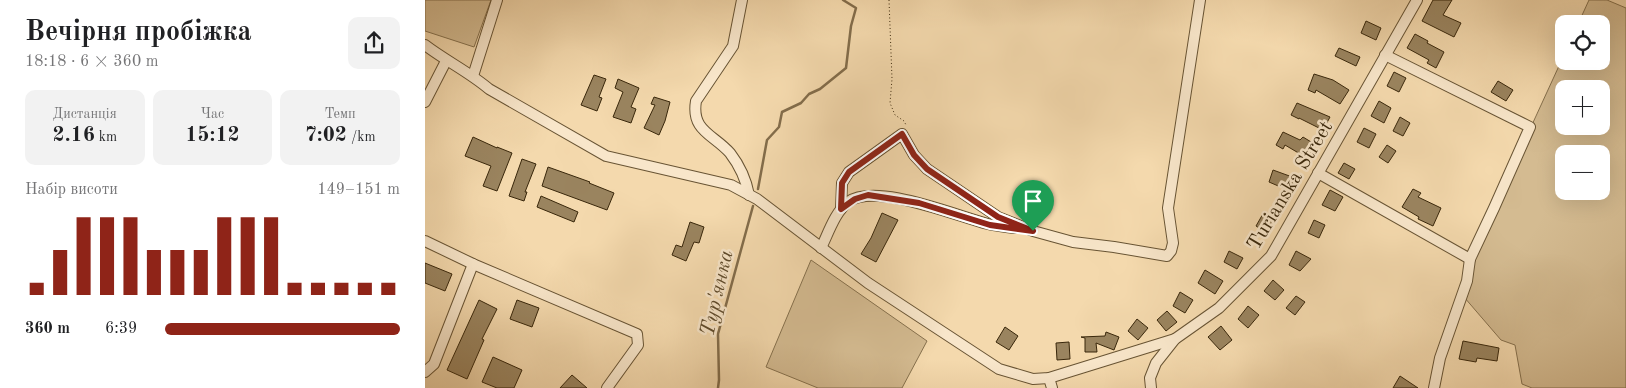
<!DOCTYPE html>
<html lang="uk">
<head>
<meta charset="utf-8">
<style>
  :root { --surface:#fff; --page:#f2f2f2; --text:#202124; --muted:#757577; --accent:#8f2418 }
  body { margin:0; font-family:"Old Standard TT",serif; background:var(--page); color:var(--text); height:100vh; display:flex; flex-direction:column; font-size:19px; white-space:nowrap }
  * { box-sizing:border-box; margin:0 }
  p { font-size:16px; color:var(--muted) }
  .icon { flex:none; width:28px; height:28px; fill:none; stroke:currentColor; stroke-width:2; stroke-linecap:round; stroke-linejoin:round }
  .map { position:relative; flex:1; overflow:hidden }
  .drawer { display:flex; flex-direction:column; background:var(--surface); width:425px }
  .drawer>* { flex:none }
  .fabs { position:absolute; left:1130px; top:15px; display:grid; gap:10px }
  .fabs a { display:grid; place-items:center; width:55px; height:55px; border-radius:10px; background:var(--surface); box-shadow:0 5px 20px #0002; font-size:25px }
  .pin { position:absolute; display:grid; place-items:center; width:42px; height:42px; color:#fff; margin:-51px -21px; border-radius:50% 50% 50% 0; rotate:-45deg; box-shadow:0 0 5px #0007 }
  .pin .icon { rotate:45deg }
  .round { display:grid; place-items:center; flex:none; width:52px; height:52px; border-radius:10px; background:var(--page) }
  .headline { display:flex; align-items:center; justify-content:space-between; height:85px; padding:0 25px }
  h1 { font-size:28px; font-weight:700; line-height:38px }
  .metrics { display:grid; grid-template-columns:repeat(3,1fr); gap:8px; height:85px; padding:5px 25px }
  .metrics div { display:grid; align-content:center; border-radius:10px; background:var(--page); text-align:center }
  .metrics b { font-size:21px; font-weight:700 }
  .metrics small { font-size:14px; font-weight:400 }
  .metrics p { font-size:14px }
  .chart { height:140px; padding:10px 25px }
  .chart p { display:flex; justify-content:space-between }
  .chart svg { width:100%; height:90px; margin-top:5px; stroke:var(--accent); stroke-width:6 }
  ul { padding:0 25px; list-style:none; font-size:16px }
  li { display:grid; grid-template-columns:80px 60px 1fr; align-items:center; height:38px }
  li i { height:12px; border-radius:6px; background:var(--accent) }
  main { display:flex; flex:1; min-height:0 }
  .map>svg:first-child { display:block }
  .green { fill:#d4bb91; stroke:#86714e; fill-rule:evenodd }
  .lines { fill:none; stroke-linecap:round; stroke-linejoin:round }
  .stream { stroke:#836d4b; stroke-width:2.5 }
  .building { fill:#9a845f; stroke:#39270b }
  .minor-casing { stroke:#685434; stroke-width:12 }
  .path { stroke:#39270b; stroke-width:1; stroke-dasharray:1 2.5; stroke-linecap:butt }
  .minor { stroke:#f8e6ca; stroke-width:10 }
  .route-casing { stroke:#fff; stroke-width:10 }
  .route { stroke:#8f2418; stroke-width:6 }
  .labels { text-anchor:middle; stroke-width:5; stroke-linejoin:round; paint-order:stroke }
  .street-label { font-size:20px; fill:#39270b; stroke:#f8e6ca }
  .water-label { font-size:21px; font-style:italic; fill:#5e4a2b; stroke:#f8e6ca }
</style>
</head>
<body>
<main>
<section class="drawer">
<div class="headline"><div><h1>Вечірня пробіжка</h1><p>18:18 · 6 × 360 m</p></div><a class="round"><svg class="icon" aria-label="share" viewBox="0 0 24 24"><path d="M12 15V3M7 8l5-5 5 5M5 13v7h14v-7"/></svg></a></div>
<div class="metrics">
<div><p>Дистанція</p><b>2.16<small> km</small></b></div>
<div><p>Час</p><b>15:12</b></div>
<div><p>Темп</p><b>7:02<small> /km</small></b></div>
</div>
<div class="chart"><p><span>Набір висоти</span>149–151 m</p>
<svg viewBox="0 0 160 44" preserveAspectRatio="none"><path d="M5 44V38M15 44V22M25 44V6M35 44V6M45 44V6M55 44V22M65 44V22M75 44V22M85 44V6M95 44V6M105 44V6M115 44V38M125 44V38M135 44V38M145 44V38M155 44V38"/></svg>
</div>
<ul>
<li><b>360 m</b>6:39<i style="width:100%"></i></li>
</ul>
</section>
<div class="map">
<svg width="1201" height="388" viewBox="0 0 1201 388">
  <rect width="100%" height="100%" fill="#f4d9ad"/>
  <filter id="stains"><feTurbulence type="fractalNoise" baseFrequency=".004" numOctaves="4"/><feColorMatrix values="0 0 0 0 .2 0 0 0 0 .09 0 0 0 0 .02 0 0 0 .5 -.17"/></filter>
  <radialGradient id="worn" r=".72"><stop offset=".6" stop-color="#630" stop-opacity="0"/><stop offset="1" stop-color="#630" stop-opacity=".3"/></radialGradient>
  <g class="green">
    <polygon points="0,0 66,0 49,47 0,31"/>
    <path d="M1164,0h18l19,8v380h-94l-10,-4 -7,-39 -14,-5 -37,-43 11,-48 89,-194v6h37v-37h-23zM1139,89h37v37h-37zM1139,154h37v37h-37z"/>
    <polygon points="386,260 502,341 477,388 393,388 341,367"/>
  </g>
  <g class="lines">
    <g class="stream">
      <polyline points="333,189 342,140 354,127 357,112 376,103 384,94 395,89 421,68 426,26 431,8 418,0"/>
      <polyline points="293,388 294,380 293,334 328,206"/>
    </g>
  </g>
  <g class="building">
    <polygon points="1008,0 1027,0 1018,15 1036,23 1029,37 997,21"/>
    <polygon points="941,21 956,28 951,40 936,33"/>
    <polygon points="990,34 1003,41 1002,43 1019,52 1011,68 1002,63 1004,60 982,48"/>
    <polygon points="914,48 935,57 931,66 910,56"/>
    <polygon points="969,72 981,78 974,92 962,86"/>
    <polygon points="889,74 908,80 924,90 915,104 891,90 890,93 883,90"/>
    <polygon points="169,75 181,79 174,97 177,98 172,111 156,105"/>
    <polygon points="193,79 214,88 206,107 211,109 206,123 188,117 198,92 190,88"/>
    <polygon points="1073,81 1088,90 1081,101 1066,92"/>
    <polygon points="229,97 245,102 240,121 234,135 219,128 230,105 226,104"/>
    <polygon points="954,101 966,108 959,123 946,116"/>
    <polygon points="872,103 905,117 898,130 874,118 874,119 866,115"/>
    <polygon points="975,117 985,123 978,136 968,131"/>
    <polygon points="939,128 951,134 944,148 932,142"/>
    <polygon points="858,132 875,140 878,137 891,145 882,158 860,145 858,149 851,145"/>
    <polygon points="48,137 72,148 72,147 87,153 72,191 58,186 66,166 40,156"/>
    <polygon points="962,145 971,151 963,163 954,157"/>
    <polygon points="97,159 111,164 100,192 102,192 99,201 84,196"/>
    <polygon points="919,163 930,169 924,179 913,173"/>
    <polygon points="123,167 165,182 164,183 189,193 182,210 117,186"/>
    <polygon points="848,170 870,178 865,191 844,182"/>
    <polygon points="988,189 996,193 993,197 1016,208 1008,226 993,219 994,217 977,207"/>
    <polygon points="905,190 918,197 910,211 897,205"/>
    <polygon points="116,196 153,212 149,222 112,207"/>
    <polygon points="839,212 851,219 842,233 831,226"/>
    <polygon points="457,213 473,220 451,262 436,254 446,238"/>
    <polygon points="889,220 900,225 894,238 883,233"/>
    <polygon points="265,222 279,227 274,243 269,242 261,261 247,255 251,245 257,247"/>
    <polygon points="804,251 818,258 812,269 799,262"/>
    <polygon points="871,251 886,259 875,271 864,265"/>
    <polygon points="0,263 27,274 20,291 0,283"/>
    <polygon points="780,270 798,281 790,294 773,283"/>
    <polygon points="848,280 859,290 850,300 839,291"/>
    <polygon points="755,292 768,300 760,313 748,306"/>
    <polygon points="871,296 880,302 870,315 861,308"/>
    <polygon points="54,300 72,309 57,339 59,340 42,379 22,370"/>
    <polygon points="92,300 114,308 107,327 85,319"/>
    <polygon points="823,306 834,315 823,328 813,319"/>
    <polygon points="742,311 752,322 741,331 732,320"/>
    <polygon points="712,319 723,328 713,340 703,331"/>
    <polygon points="796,326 807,340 795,350 783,337"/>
    <polygon points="580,327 593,336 584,350 571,342"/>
    <polygon points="681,332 694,337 689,350 671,343 672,352 660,352 660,338 656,337 680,336"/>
    <polygon points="1038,341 1074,348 1072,361 1052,358 1051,362 1034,359"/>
    <polygon points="644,342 645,359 632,360 631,343"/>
    <polygon points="68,357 97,370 89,388 72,388 57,382"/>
    <polygon points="147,375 162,388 135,388"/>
    <polygon points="975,376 993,388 968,388"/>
  </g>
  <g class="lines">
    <g class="minor-casing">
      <g id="minor">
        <path d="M317,0l-9,46 -37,55c-5,30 17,33 34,52 10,13 16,26 19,42"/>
        <path d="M0,45c21,16 44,27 64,44l117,67 125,29 26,14 111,84 131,86 34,10 16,-1 126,-39"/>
        <polyline points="960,55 1105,127 1069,208 1045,259 1042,281 1015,358 1009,388"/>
        <polyline points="48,76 72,0"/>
        <polyline points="0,102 21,61"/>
        <polyline points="893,173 1045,259"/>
        <polyline points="416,209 417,183 424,172 477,134 489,155 502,169 573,217 608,231 648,242 689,247 742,256 746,251 748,243 743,208 775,0"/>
        <polyline points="0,241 48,264 212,334 213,345 182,388"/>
        <path d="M396,248c7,-14 14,-36 27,-46 28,-20 108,14 140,22 8,2 18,3 26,4"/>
        <polyline points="0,372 9,364 48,264"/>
        <polyline points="624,378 627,388"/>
        <polyline points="726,388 725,378 731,363 750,339 794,308 846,256 992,0"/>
      </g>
    </g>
    <polyline class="path" points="464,0 467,79 465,103 470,115 479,121 481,125"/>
    <use href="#minor" class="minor"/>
  </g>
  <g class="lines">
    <g class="route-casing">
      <polygon id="route" points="477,134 489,155 502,169 573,217 608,231 565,225 494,203 443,195 430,199 416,209 417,183 424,172"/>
    </g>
    <use href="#route" class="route"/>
  </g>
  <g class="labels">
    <g class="street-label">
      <text transform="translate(864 185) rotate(-59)" y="7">Turianska Street</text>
    </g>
    <g class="water-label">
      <text transform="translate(291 293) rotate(-77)" y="7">Тур'янка</text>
    </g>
  </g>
  <rect width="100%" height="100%" filter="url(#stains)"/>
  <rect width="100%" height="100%" fill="url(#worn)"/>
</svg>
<div class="fabs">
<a><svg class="icon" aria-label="locate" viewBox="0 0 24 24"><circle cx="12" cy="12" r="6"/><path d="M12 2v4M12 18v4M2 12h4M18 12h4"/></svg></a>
<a>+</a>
<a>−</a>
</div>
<div class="pin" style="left:608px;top:231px;background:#1e9e55"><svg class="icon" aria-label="arrive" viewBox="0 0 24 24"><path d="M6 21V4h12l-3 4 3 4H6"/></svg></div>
</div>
</main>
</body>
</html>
